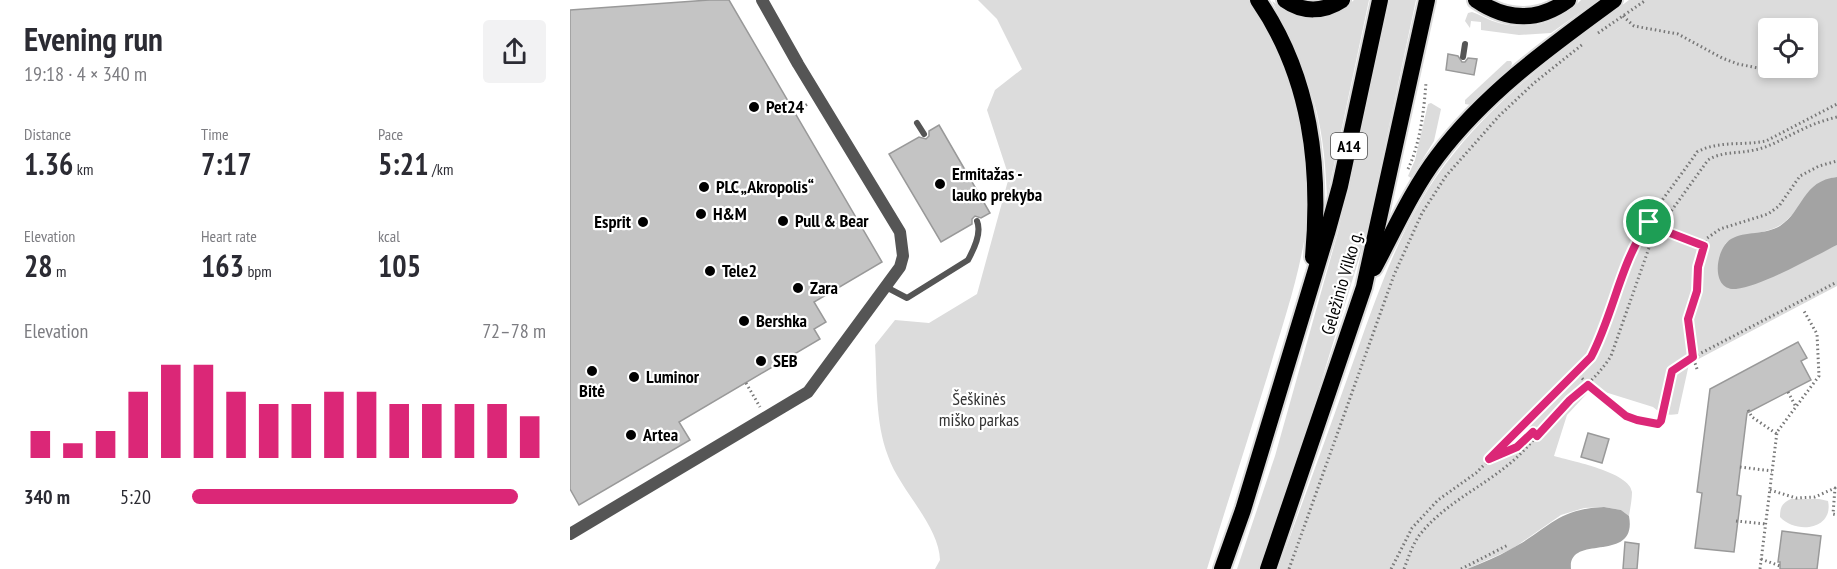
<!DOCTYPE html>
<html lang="en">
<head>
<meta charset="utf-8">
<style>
  :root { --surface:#fff; --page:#f2f2f3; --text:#2b2b33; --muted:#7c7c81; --accent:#db2777 }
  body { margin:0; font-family:"PT Sans Narrow",sans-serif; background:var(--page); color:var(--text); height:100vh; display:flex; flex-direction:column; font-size:22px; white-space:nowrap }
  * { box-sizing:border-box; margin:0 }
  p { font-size:20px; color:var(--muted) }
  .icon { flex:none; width:33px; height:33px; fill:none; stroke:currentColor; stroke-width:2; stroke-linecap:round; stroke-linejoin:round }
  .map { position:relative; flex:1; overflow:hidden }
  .details { display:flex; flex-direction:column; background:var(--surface); width:570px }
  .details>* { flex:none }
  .fabs { position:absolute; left:1188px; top:18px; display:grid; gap:12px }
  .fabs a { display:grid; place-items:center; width:60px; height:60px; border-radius:6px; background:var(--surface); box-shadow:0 3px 9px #0003; font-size:30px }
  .pin { position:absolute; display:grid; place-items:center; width:51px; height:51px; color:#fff; margin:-26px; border:3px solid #fff; border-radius:50%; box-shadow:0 2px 6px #0007 }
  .round { display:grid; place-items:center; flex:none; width:63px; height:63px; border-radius:6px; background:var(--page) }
  .head { display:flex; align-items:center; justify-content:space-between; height:102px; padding:0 24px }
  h1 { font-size:33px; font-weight:700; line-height:45px }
  .figures { display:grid; grid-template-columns:repeat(3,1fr); gap:9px; height:102px; padding:6px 24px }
  .figures div { display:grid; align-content:center }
  .figures b { font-size:30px; font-weight:700 }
  .figures small { font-size:16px; font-weight:400 }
  .figures p { font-size:16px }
  .chart { height:168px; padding:12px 24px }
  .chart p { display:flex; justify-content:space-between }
  .chart svg { width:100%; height:108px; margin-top:6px; stroke:var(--accent); stroke-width:6 }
  ul { padding:0 24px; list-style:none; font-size:20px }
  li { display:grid; grid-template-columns:96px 72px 1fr; align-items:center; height:45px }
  li i { height:15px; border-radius:8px; background:var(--accent) }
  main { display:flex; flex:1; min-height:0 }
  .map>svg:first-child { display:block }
  .green { fill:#dcdcdc; fill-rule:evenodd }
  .water { fill:#a3a3a3 }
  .building { fill:#c4c4c4; stroke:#999; stroke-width:1.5 }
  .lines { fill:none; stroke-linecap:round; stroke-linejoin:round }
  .trunk-casing { stroke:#dbdbdb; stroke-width:20 }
  .path { stroke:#777; stroke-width:3; stroke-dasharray:1.5 3; stroke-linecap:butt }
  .service { stroke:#555; stroke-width:6 }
  .minor { stroke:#555; stroke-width:12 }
  .trunk { stroke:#000; stroke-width:16 }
  .route-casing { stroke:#fff; stroke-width:12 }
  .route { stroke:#db2777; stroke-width:8 }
  .poi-dot { fill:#000; stroke:#fff; stroke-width:2 }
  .labels { text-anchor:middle; stroke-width:4.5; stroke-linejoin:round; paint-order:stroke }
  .shield { fill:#fff; stroke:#4c4c4c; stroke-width:1.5 }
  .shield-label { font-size:16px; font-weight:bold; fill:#000 }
  .poi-label { font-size:18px; font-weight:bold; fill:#000; stroke:#fff; text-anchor:start }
  .street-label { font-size:18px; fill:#000; stroke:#fff }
  .park-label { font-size:18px; fill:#333; stroke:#fff }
</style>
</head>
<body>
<main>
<section class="details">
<div class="head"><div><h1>Evening run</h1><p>19:18 · 4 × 340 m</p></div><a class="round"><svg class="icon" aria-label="share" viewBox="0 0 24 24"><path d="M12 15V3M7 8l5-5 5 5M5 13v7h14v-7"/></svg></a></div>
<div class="figures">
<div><p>Distance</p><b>1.36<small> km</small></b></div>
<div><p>Time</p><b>7:17</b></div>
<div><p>Pace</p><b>5:21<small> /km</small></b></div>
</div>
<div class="figures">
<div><p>Elevation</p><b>28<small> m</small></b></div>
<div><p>Heart rate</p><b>163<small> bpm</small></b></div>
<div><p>kcal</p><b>105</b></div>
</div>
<div class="chart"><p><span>Elevation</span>72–78 m</p>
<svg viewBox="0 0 160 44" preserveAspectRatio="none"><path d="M5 44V33M15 44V38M25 44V33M35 44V17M45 44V6M55 44V6M65 44V17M75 44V22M85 44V22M95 44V17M105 44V17M115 44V22M125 44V22M135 44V22M145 44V22M155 44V27"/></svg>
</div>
<ul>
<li><b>340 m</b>5:20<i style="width:92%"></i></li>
</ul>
</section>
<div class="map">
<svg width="1267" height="569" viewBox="0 0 1267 569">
  <rect width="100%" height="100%" fill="#fff"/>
  <g class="green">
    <path d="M408,0h270c45,64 68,150 58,229 -7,49 -24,97 -38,145 -20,65 -41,130 -61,195h-272l5,-9c-1,-35 -41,-71 -52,-104 -13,-34 -11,-75 -13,-111l20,-25 34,3 48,-29 32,-117 -22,-67 8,-20 27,-21 -25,-50z"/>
    <path d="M784,0h15l-42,198c-1,-19 -2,-40 -5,-59 -7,-50 -29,-94 -50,-138 29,21 54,26 82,-1z"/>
    <polygon points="820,0 846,0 795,239 712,509 690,569 667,569 705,456 768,232"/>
    <path d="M1011,0h17l-47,33 -32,2 -38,-5v-8l-10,-1 -1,7 -5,-7 3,-8 4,-1c11,4 20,10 31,12 29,6 58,-2 78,-24z"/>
    <path d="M1059,0h208v177c-24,3 -36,33 -55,47 -17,12 -41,7 -57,20l41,35 71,-34v41l-148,78 -11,50c-11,2 -17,0 -25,-7l-61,-19 -25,27 -13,41c17,5 76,16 78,36 0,8 -2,17 -3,24l-8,-6 -17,-3 -20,1 -23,7 -49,34 -45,20h-189c25,-67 49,-134 73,-201 27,-75 52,-154 104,-216 49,-61 112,-106 174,-152zM1198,28h40v40h-40z"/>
    <polygon points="937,61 941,61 942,63 941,67 901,105 895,104 895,100"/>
    <polygon points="861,103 871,109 864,141 841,178 838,176 845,160 858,104"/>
    <path d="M1221,499h28l9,2c6,28 -31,34 -48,16 0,-10 2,-14 11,-18z"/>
  </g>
  <g class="water">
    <path d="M1267,177v68c-24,12 -77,42 -101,44 -26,2 -21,-40 -5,-50 14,-8 34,-4 49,-13 24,-16 22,-45 57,-49z"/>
    <path d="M1034,507l17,3 8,6c9,49 -62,16 -58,53h-104c15,-6 30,-12 44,-20 38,-20 45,-40 93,-42z"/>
  </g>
  <g class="building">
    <polygon points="139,0 159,0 312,262 244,302 256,322 244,329 250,339 109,422 120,440 9,505 0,489 0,10"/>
    <polygon points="878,54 888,56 892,62 895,62 898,58 907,59 904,75 876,70"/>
    <polygon points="369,125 420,213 411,218 405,216 402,219 402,224 371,242 319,154 349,137 356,139 359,136 359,131"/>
    <polygon points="1228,342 1237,358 1231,361 1241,380 1177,413 1167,495 1171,496 1164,552 1125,548 1132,493 1127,492 1140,389"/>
    <polygon points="1018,433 1039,439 1032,463 1011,457"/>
    <polygon points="1212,531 1251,536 1247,569 1210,569 1210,562 1208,562"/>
    <polygon points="1055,542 1069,544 1067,569 1053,569"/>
  </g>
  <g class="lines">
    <g class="trunk-casing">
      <g id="trunk">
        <path d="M688,0c53,77 63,167 55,257"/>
        <path d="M715,0c18,13 39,12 57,0"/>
        <path d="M906,0c31,21 62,22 92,0"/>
        <path d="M804,268c20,-37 38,-78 63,-111 48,-64 114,-111 177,-157"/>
        <polyline points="652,569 673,510 757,233 770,186 810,0"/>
        <polyline points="698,569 794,287 857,0"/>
      </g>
    </g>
    <g class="path">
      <polyline points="1053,16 1064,26 1108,34 1152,58 1168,64 1198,70"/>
      <polyline points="1028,33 1076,0"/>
      <polyline points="224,112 238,104"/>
      <path d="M838,169c12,-25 16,-58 18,-87"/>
      <polyline points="1079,222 1095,231 1134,246"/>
      <polyline points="1127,369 1123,357 1118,319 1127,292 1130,260 1136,239 1150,229 1198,214 1209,206 1230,176 1249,166 1267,161"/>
      <path d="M1006,372c16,16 35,40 58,47 7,3 16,3 23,5l4,-3c4,-21 4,-44 21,-58l155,-81"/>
      <polyline points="176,383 190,407"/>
      <polyline points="1218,392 1226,407"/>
      <polyline points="1178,410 1182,417 1207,434"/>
      <polyline points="954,424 967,436"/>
      <polyline points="921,458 947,447 963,432"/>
      <polyline points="1170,467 1202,471"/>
      <polyline points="1200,490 1226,498 1245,497 1265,488 1263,514 1267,515"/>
      <polyline points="1166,521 1196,524"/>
      <polyline points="1191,559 1210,566"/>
      <polyline points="719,569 824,275 852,213 876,176 929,116 964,83 1013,44"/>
      <path d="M821,569l21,-41 26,-28 38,-27 115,-116c16,-32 23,-67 37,-100 14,-34 48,-74 69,-105 22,-12 46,-6 69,-11l71,-37"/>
      <path d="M834,569c5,-13 9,-27 18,-37 23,-28 58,-44 86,-67 18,-14 31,-33 47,-50 19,-20 41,-35 56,-59l39,-111 9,-17 49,-68c14,-9 30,-6 46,-10 17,-3 31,-13 47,-20 12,-6 24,-10 36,-13"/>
      <polyline points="891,569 938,545"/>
      <polyline points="1190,569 1207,432 1249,376 1247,334 1234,311"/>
    </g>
    <g class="service">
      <polyline points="893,57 895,44"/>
      <polyline points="347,123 354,134"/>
      <path d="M316,287l21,11 61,-38c6,-11 14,-27 9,-39"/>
    </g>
    <polyline class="minor" points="0,534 238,392 330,267 333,256 330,232 228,64 192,0"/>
    <use href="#trunk" class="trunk"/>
  </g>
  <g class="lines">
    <g class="route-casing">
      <path id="route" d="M1079,222l16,9 39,15 -6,21 -1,24 -9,28 5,38 -21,14 -11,50 -3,3 -21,-4 -11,-4 -38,-31 -18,15 -33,36 -4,-4 -16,15 -28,12 102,-102c23,-44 29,-94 58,-135z"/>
    </g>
    <use href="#route" class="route"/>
  </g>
  <g class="poi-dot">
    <circle cx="184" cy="107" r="6"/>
    <circle cx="370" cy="184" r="6"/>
    <circle cx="134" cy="187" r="6"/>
    <circle cx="131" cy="214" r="6"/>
    <circle cx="213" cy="221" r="6"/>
    <circle cx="73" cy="222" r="6"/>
    <circle cx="140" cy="271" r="6"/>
    <circle cx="228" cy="288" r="6"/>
    <circle cx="174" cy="321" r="6"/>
    <circle cx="191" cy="361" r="6"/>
    <circle cx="22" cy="371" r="6"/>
    <circle cx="64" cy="377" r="6"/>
    <circle cx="61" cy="435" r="6"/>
  </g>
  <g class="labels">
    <rect class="shield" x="761" y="133" width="36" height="26" rx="4.5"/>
    <g class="shield-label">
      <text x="779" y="152">A14</text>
    </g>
    <g class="poi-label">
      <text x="196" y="113">Pet24</text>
      <text x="382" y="180">Ermitažas -<tspan x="382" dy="21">lauko prekyba</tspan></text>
      <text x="146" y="193">PLC „Akropolis“</text>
      <text x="143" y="220">H&amp;M</text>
      <text x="225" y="227">Pull &amp; Bear</text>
      <text x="61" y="228" text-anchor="end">Esprit</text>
      <text x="152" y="277">Tele2</text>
      <text x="240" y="294">Zara</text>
      <text x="186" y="327">Bershka</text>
      <text x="203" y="367">SEB</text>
      <text x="76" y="383">Luminor</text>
      <text x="22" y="397" text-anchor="middle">Bitė</text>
      <text x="73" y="441">Artea</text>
    </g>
    <g class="street-label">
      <text transform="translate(772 283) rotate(-74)" y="6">Geležinio Vilko g.</text>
    </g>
    <g class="park-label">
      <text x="409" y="405">Šeškinės<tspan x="409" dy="21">miško parkas</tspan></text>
    </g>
  </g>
</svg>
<div class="fabs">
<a><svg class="icon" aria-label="locate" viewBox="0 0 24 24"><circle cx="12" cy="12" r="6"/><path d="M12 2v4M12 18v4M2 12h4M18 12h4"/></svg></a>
</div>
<div class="pin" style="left:1079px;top:222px;background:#1e9e55"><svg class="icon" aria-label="arrive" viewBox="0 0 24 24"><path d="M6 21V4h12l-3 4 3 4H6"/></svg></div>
</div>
</main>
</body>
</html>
